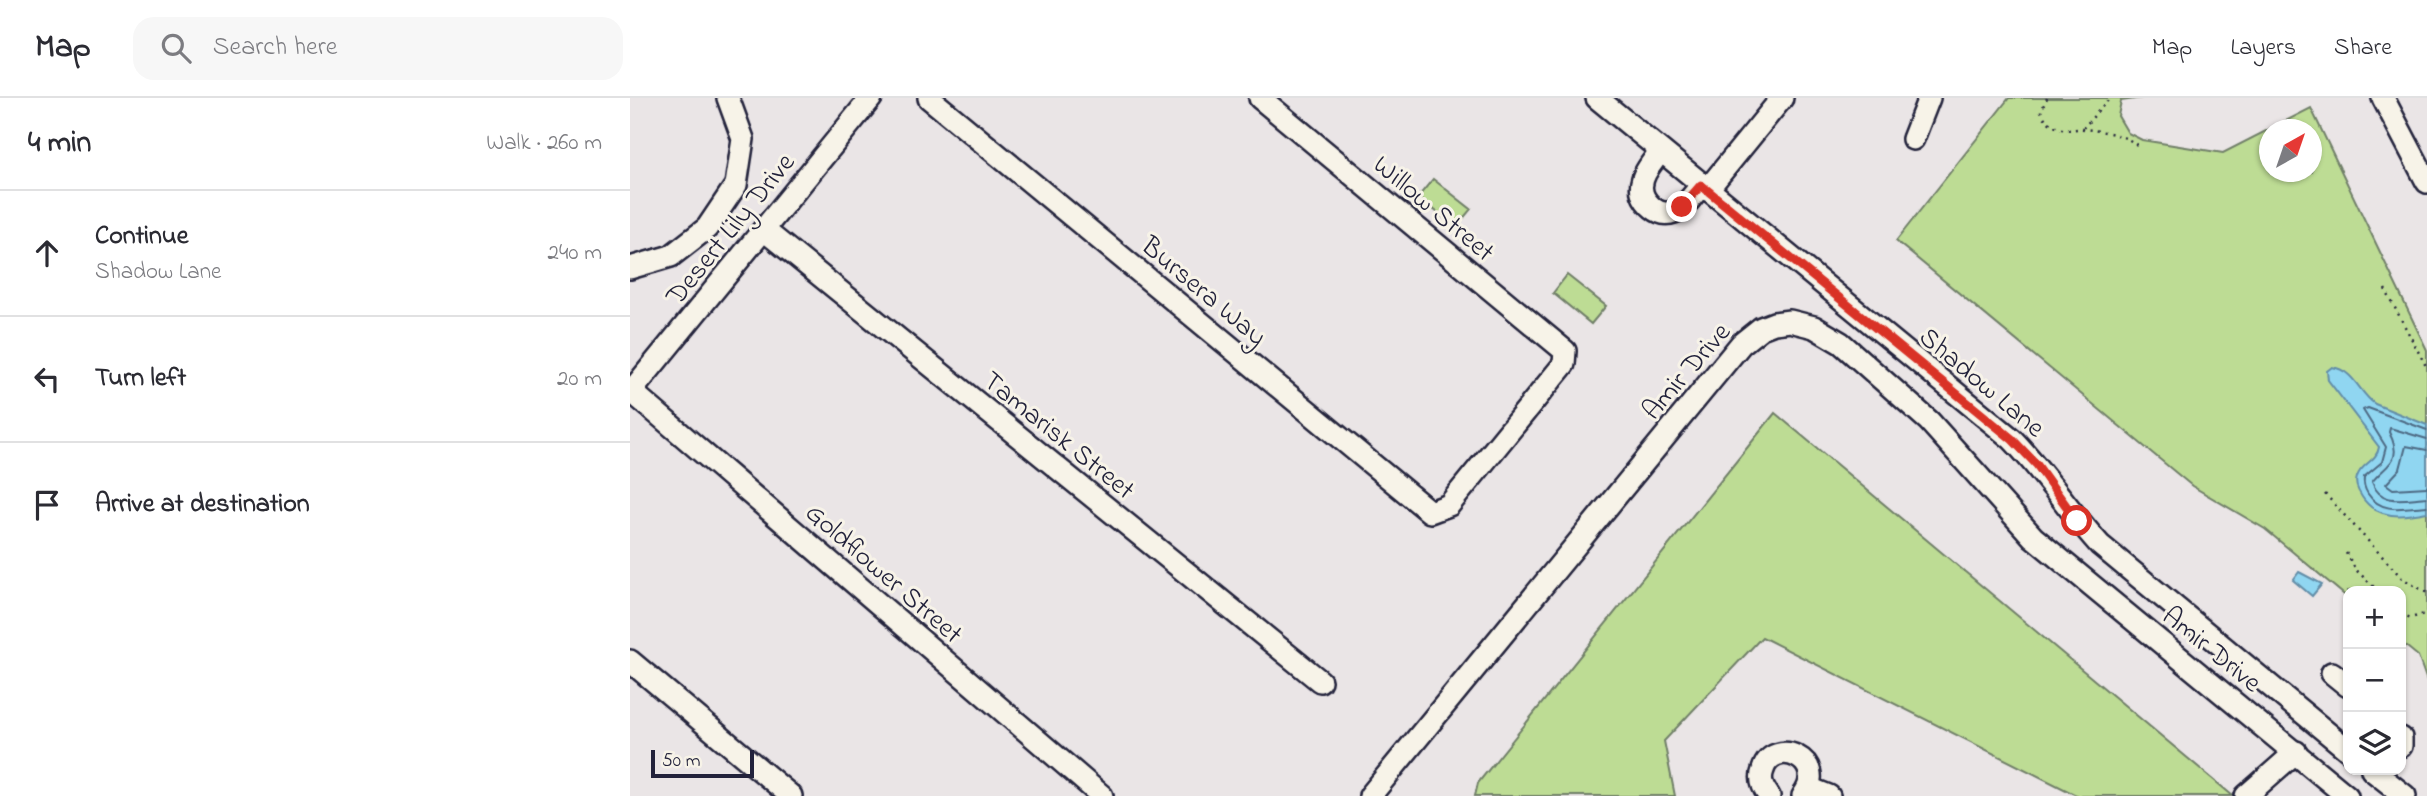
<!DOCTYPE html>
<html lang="en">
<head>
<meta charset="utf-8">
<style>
	body { margin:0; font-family:"Indie Flower",sans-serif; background:#f7f7f7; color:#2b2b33 }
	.controls { position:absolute; right:21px; bottom:21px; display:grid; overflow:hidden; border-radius:14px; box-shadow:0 2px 5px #0004 }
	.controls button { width:63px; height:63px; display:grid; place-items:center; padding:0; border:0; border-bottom:2px solid #e1e1e2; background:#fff; color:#2b2b33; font:35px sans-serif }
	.compass { position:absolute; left:1629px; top:21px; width:63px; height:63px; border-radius:50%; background:#fff; box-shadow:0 2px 5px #0004; rotate:40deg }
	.scale { position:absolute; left:21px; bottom:18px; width:103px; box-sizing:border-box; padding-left:7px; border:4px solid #22223b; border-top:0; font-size:19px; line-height:24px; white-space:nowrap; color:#22223b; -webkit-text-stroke:5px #f7f3e8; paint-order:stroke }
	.stop { position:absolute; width:21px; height:21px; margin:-16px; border:5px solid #d93025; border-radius:50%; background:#fff }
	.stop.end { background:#d93025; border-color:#fff; box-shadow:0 2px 7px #0008 }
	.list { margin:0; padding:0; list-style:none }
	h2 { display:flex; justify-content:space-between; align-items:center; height:91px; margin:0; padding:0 28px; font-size:30px }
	h2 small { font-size:23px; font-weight:400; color:#7c7c81 }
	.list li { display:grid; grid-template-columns:46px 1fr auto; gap:21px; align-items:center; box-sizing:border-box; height:126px; padding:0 28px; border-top:2px solid #e1e1e2 }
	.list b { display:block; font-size:26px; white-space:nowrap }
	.list p { margin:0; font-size:23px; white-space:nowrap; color:#7c7c81 }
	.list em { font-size:23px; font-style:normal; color:#7c7c81 }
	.icon { flex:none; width:38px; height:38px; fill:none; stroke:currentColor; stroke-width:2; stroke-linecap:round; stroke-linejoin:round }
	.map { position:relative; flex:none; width:1797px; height:698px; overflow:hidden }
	header { display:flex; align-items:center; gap:42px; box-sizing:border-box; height:98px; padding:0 35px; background:#fff; border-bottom:2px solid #e1e1e2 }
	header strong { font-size:33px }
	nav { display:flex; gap:38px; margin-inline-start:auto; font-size:24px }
	.search { width:490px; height:63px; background:#f7f7f7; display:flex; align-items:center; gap:18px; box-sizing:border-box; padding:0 24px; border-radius:21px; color:#7c7c81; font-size:26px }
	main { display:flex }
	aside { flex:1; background:#fff }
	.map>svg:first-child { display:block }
	.green { fill:#bddc94; stroke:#707f68; stroke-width:2; fill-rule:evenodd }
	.water { fill:#90d6f1; stroke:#648ea8; stroke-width:2 }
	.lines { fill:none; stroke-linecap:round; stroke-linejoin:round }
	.shore { stroke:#4e6a84; stroke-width:2 }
	.minor-casing { stroke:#22223b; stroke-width:26 }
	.path { stroke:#22223b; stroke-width:2.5; stroke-dasharray:2 5; stroke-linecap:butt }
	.minor { stroke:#f7f3e8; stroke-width:21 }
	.route { stroke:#d93025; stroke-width:9 }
	.labels { text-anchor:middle; stroke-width:6; stroke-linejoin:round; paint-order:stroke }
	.street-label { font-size:28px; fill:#22223b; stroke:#f7f3e8 }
</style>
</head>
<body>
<header>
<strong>Map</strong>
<div class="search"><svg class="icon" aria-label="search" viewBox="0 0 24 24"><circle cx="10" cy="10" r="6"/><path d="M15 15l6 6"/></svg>Search here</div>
<nav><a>Map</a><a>Layers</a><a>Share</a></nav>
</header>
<main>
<aside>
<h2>4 min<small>Walk · 260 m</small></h2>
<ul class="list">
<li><svg class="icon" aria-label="ahead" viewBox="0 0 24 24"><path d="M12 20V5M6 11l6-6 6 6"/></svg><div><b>Continue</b><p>Shadow Lane</p></div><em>240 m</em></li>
<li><svg class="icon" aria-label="left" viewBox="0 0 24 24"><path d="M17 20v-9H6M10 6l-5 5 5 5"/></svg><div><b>Turn left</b></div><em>20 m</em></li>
<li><svg class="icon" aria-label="arrive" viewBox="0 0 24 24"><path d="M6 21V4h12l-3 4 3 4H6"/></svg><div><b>Arrive at destination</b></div></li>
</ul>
</aside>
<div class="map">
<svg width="1797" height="698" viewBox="0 0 1797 698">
	<rect width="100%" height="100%" fill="#eae5e6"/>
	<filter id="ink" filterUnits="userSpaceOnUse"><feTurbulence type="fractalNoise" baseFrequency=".0143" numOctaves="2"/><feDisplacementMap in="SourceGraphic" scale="14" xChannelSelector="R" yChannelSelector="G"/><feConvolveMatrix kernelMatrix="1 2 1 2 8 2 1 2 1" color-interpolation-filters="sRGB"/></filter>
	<g filter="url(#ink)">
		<g class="green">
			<path d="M1379 0H1512L1491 3 1488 18 1498 35 1512 42 1593 55 1681 10 1797 252V583L1788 558 1771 544V493H1718V500L1635 431 1562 388 1266 143ZM1640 32H1682V74H1640Z"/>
			<polygon points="803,81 841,111 826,129 788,99"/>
			<polygon points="937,177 976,208 961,226 923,195"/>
			<polygon points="1145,315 1603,698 1604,698 1448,698 1132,539 1034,643 1045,698 845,698 848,685"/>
		</g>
		<g class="water">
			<path d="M1702 269C1724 272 1729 295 1745 306L1797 327V414C1773 419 1747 422 1732 399 1728 393 1724 386 1727 379 1731 365 1747 364 1749 349L1698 282 1697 273Z"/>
			<polygon points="1669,474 1692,486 1682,498 1663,482"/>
		</g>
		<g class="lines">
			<g class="shore">
				<path d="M1797 332 1738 310 1733 312 1756 349 1752 364 1734 379C1733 386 1734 390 1738 396 1752 417 1776 409 1797 408"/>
				<path d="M1797 341 1760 330 1759 334C1774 364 1757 365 1742 384 1751 409 1776 400 1797 399"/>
				<polyline points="1797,352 1776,348 1770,371 1756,386 1763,391 1797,389"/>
			</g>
			<defs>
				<g id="minor">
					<polyline points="299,0 800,414 819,407 934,266 935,253 630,0"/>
					<path d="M967 0 1382 341C1414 374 1439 413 1470 447L1718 652"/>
					<polyline points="1753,0 1797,84"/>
					<polyline points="1283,41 1299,0"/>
					<path d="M1031 53C1016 71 1000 91 1023 110 1029 115 1036 117 1044 114 1055 110 1064 96 1071 87"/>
					<polyline points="1077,92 1152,0"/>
					<polyline points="134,132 690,583"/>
					<polyline points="0,170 41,158 77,130 106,87 113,41 98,0"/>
					<polyline points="1,293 472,698"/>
					<polyline points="0,295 241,0"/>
					<polyline points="0,563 161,698"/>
					<polyline points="1702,575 1718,588"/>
					<polyline points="1771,640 1771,648"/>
					<polyline points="1742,672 1775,698"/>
					<polyline points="1179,690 1199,698"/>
					<polyline points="740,698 1111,246 1131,230 1144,225 1160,223 1184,229 1211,245 1299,323 1403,439 1717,698"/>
					<path d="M1139 698C1133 690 1129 682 1133 672 1143 638 1200 661 1173 698"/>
					<polyline points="1616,698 1666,654"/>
				</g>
			</defs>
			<use href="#minor" class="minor-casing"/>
			<g class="path">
				<path d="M1417 0 1411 13C1414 21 1422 29 1432 31 1439 33 1447 30 1454 31 1471 33 1495 36 1508 48"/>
				<polyline points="1453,30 1480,0"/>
				<polyline points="1755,191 1797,270"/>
				<polyline points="1695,396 1772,480 1797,495"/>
				<polyline points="1716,455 1726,472 1748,493"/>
				<polyline points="1771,516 1781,520 1797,515"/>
			</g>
			<use href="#minor" class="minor"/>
		</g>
	</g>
	<g class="lines" filter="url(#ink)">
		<polyline class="route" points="1052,109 1071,87 1077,92 1382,341 1407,367 1447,423"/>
	</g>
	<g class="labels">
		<g class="street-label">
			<text transform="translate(805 109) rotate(40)" y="10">Willow Street</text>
			<text transform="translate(99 130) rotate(-51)" y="10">Desert Lily Drive</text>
			<text transform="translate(575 192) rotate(40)" y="10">Bursera Way</text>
			<text transform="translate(1055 272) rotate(-49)" y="10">Amir Drive</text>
			<text transform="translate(1353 283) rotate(40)" y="10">Shadow Lane</text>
			<text transform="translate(430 336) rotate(39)" y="10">Tamarisk Street</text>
			<text transform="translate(255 474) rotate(41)" y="10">Goldflower Street</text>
			<text transform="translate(1583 550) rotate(39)" y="10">Amir Drive</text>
		</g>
	</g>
</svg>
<div class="controls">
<button>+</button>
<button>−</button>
<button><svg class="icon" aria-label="layers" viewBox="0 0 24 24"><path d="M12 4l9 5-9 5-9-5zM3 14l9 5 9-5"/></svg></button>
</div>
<svg class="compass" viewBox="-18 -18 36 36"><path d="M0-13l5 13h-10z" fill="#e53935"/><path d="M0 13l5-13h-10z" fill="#7c7c81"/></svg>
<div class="scale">50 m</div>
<div class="stop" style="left:1447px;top:423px"></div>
<div class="stop end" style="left:1052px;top:109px"></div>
</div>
</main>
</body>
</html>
